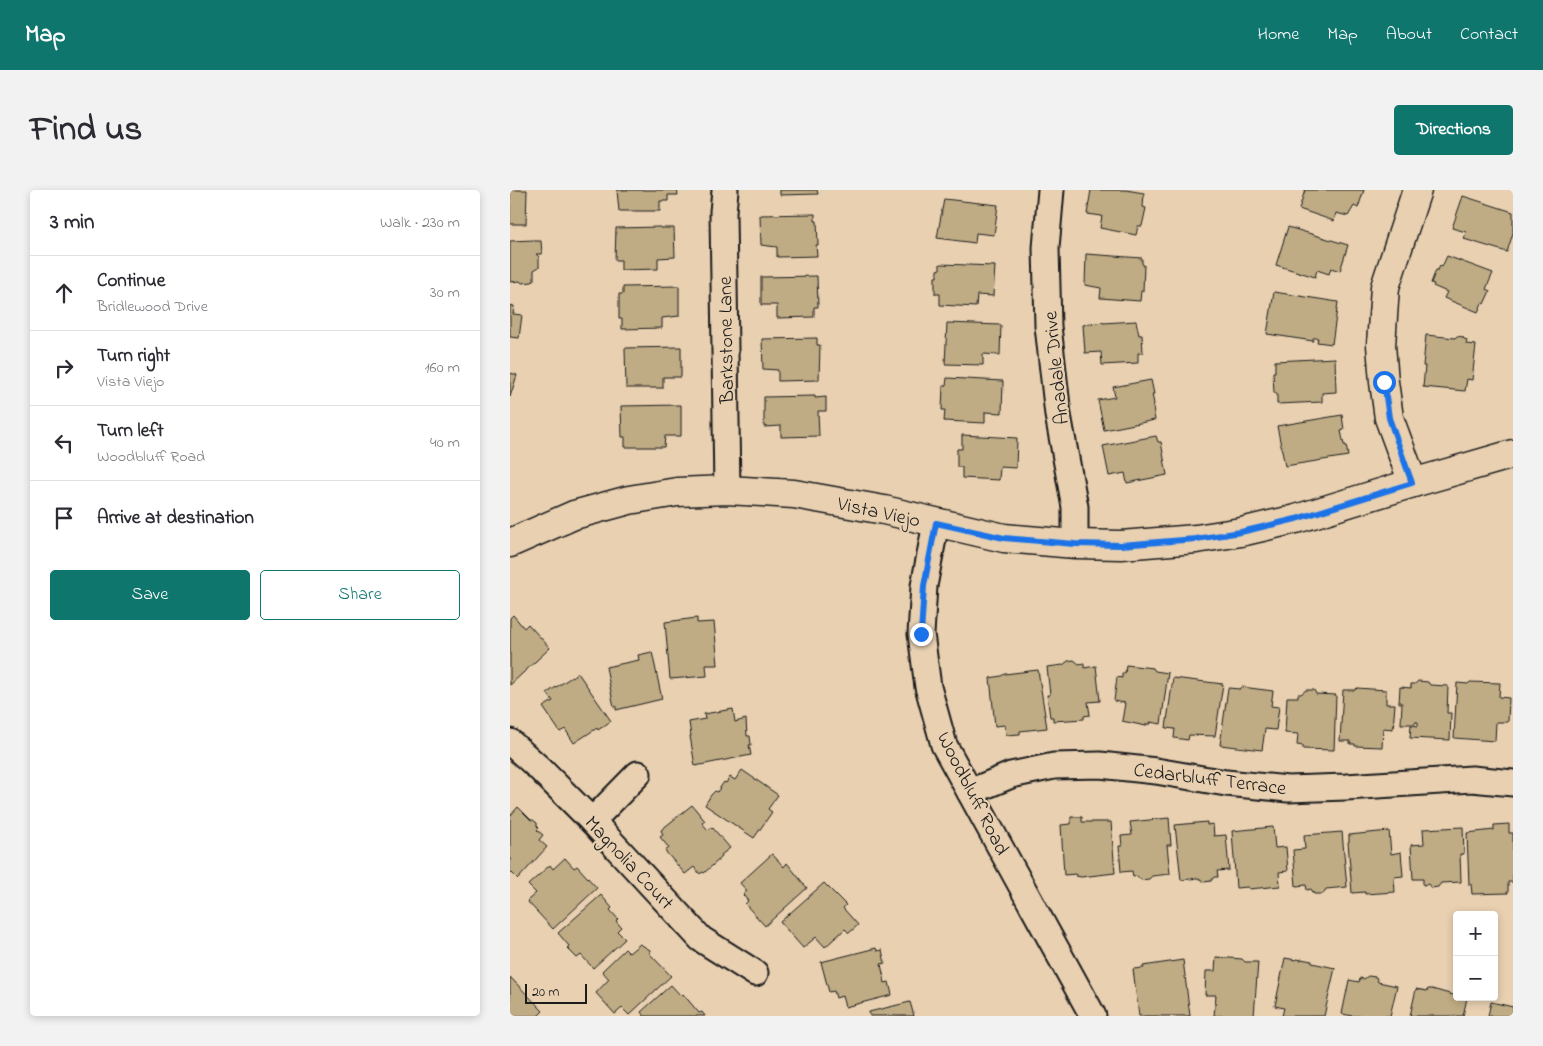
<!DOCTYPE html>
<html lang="en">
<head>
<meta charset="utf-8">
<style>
	body { margin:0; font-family:"Indie Flower",sans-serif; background:#f2f2f3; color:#2b2b33 }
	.controls { position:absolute; right:15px; bottom:15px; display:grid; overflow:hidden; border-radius:5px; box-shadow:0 2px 8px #0003 }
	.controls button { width:45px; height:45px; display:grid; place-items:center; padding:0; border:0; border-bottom:1px solid #e1e1e2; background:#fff; color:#2b2b33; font:25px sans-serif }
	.scale { position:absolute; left:15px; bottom:12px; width:62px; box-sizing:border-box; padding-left:5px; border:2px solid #1c1c1c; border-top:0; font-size:14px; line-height:18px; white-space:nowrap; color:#1c1c1c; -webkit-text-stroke:4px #e8d0b1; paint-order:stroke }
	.stop { position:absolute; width:15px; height:15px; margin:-11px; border:4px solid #1a73e8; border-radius:50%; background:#fff }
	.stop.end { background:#1a73e8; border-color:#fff; box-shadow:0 1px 5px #0008 }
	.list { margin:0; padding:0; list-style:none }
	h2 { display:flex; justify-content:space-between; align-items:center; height:65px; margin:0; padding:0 20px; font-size:21px }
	h2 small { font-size:16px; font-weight:400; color:#7c7c81 }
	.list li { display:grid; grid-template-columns:32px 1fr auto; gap:15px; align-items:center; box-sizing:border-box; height:75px; padding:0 20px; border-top:1px solid #e1e1e2 }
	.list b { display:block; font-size:19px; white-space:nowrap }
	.list p { margin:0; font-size:16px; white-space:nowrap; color:#7c7c81 }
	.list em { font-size:16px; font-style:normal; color:#7c7c81 }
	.actions { display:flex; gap:10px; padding:15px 20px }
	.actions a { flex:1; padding:11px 0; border:1px solid #0f766e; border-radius:5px; text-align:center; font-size:18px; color:#0f766e }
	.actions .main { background:#0f766e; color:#fff }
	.icon { flex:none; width:28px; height:28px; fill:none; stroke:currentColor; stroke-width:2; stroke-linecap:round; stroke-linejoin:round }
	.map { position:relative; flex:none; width:1003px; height:826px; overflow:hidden; border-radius:5px }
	header { display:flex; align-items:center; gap:30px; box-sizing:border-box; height:70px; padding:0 25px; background:#0f766e; color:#fff }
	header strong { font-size:24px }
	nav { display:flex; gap:28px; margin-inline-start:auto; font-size:18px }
	.intro { display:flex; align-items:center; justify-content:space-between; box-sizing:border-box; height:120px; padding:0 30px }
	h1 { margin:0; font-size:35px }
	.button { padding:12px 22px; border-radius:5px; background:#0f766e; color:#fff; font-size:18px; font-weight:700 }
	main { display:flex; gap:30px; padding:0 30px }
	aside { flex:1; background:#fff; border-radius:5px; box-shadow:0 2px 8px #0003 }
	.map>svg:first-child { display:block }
	.building { fill:#bfac85; stroke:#1c1c1c }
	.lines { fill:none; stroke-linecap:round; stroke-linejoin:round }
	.minor-casing { stroke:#1c1c1c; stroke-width:29 }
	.tertiary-casing { stroke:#1c1c1c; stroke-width:31 }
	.minor { stroke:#e8d0b1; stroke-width:25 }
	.tertiary { stroke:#e8d0b1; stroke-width:28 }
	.route { stroke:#1a73e8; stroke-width:6 }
	.labels { text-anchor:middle; stroke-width:4.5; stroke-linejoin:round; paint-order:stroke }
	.street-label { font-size:20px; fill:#1c1c1c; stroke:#e8d0b1 }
</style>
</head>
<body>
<header>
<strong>Map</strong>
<nav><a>Home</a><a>Map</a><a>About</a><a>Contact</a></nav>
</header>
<div class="intro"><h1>Find us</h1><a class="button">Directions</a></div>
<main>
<aside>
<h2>3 min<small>Walk · 230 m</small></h2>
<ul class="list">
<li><svg class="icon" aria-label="ahead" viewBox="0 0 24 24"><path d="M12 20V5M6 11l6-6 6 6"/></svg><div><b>Continue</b><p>Bridlewood Drive</p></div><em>30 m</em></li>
<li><svg class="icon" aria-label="right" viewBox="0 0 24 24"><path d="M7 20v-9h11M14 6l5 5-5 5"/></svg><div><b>Turn right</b><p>Vista Viejo</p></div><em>160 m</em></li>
<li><svg class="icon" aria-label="left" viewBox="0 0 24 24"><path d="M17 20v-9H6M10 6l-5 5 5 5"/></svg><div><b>Turn left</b><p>Woodbluff Road</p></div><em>40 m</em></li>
<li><svg class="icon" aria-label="arrive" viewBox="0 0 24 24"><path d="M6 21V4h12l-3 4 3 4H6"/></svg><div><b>Arrive at destination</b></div></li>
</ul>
<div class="actions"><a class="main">Save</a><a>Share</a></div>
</aside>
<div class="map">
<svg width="1003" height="826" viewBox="0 0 1003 826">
	<rect width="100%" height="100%" fill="#e8d0b1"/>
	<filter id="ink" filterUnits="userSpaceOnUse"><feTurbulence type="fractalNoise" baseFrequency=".02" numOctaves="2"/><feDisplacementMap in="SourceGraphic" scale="10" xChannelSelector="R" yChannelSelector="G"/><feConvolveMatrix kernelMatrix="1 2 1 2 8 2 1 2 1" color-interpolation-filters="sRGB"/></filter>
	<g filter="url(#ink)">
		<g class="building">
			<polygon points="0,0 17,0 16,34 0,34"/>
			<polygon points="107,0 167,0 168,5 158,5 158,11 150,11 150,21 109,21"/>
			<polygon points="270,0 307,0 308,4 270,5"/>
			<polygon points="581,0 616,0 634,3 633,17 636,18 632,36 628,36 626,45 590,38 592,26 577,24"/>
			<polygon points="795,0 854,0 848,18 844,16 838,26 826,23 824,31 789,19"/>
			<polygon points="953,6 1003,22 1003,43 997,62 954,49 956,42 942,38"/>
			<polygon points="434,9 488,15 484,45 466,43 465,53 427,48"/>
			<polygon points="305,24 305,31 307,31 308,55 306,55 307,66 267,67 267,57 251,55 250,25"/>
			<polygon points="151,37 151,38 164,38 165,67 148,68 148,79 111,80 111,70 105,70 106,38"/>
			<polygon points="778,37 838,55 830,81 821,78 819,84 807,80 805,87 766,75"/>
			<polygon points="24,50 24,51 31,51 32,64 26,64 29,67 29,77 24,80 24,90 22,92 12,93 10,91 0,92 0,51"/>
			<polygon points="576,64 632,68 632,74 634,75 633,101 631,101 630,111 590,108 591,98 575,95"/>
			<polygon points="937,66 983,83 976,99 980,101 974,114 972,113 968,122 934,108 937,102 923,96 924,94 921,93 926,80 928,80 930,76 932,77"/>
			<polygon points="430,74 485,76 483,106 467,105 466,117 430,115 430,104 425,104 425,87 427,87 427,80 430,79"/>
			<polygon points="307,86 308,117 304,117 304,127 267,128 267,115 251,115 251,87"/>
			<polygon points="169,96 169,126 152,128 152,138 112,139 112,129 109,129 109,104 113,104 113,97"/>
			<polygon points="764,102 828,112 822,154 807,152 808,148 803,148 803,151 757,144"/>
			<polygon points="0,115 4,116 3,124 12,125 9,148 0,147"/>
			<polygon points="626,131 629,145 632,145 633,163 628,163 628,173 592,175 591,162 575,163 573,135 593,132 593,133"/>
			<polygon points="437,133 491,135 490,165 473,164 473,175 435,174"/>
			<polygon points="916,145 945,148 947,146 953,147 954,149 957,150 956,154 966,155 962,190 957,189 955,201 913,197 915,176 913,176"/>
			<polygon points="307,148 307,155 310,155 309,190 268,191 268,180 253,179 252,149"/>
			<polygon points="171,157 171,187 153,187 153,198 116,198 115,158"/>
			<polygon points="825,168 826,202 812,203 812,212 767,214 767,203 764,203 763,182 765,182 765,171"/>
			<polygon points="0,183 7,185 0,207"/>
			<polygon points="437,188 493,191 492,223 475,222 475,233 434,231 435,220 432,220 433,196 436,196"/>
			<polygon points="641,190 644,204 642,204 644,214 643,217 645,230 594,240 588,210 605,207 603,197"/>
			<polygon points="305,206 305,208 316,207 316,221 308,221 309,246 271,247 271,236 254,237 254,207"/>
			<polygon points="171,215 171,246 155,246 154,257 115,257 115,247 112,247 111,216"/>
			<polygon points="832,225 834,240 831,241 834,255 836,255 838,266 775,276 767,236"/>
			<polygon points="452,245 507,248 506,278 490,277 489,290 452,288 452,277 447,277 447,259 452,259"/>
			<polygon points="646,246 648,252 651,252 657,285 617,293 615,283 599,286 593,256"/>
			<polygon points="3,425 14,438 18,434 40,458 0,495 0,428"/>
			<polygon points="187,428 187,433 204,432 208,475 196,475 197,486 160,489 155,432"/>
			<polygon points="142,462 152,509 106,520 106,516 104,517 96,477 129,470 128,465"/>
			<polygon points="564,470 569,474 574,473 574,478 586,476 590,511 578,512 580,525 574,526 574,529 543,531 543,527 540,527 537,505 540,505 537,477 553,475 558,471"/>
			<polygon points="616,475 643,478 645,481 658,483 651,534 640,532 641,534 636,534 636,536 612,531 615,513 604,511 607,487 612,488 612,483 615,483"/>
			<polygon points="528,480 537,538 510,541 510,544 496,545 495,535 485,536 480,488 491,486 495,484"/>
			<polygon points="68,483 101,531 88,540 87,538 64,553 55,539 50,542 33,517 43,511 37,503"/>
			<polygon points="663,488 713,494 705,546 679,545 678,550 664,548 665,539 656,538"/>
			<polygon points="908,491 918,492 920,495 938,496 937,523 941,523 940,550 900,548 901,535 908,536 908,532 905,532 905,534 891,534 892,513 889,513 890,497 901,498 901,494 905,494"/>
			<polygon points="960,492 990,493 989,507 999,508 998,532 986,532 985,551 944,548 947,493 958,494"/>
			<polygon points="732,497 763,501 761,516 769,517 766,540 755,539 752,560 710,555 718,498 730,499"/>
			<polygon points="847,498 876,500 876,514 885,514 883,539 873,538 872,557 845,556 845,554 840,554 840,551 830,551 833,500 845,500"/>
			<polygon points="796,500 804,500 806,504 826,505 824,560 793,559 793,556 787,555 788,544 775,543 777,507 788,507 788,504 791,504"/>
			<polygon points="223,519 225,532 236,529 237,546 240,546 241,555 239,555 241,565 185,576 180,546 181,546 179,532 195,529 194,524"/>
			<polygon points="232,580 268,605 258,619 262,622 244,648 195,615 201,605 205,601 207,602 214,592 216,593 220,587 225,590"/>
			<polygon points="182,615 195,631 192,633 198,640 202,637 220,658 211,665 212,667 194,683 192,682 190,684 184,677 175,684 155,661 159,658 150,647 153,645 151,640"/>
			<polygon points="8,617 21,630 23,630 27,633 27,636 29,638 27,640 33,645 29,650 37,657 8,689 0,681 0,626"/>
			<polygon points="561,627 572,627 572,632 601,632 605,683 571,687 566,686 566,684 554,685 551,635 561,634"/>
			<polygon points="659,628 661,655 657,655 660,684 642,686 639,689 631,690 627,686 623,687 622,681 611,682 609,656 612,656 611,646 622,645 620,632"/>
			<polygon points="697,632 697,635 703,634 704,646 716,645 719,680 707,681 708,687 704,687 701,691 694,692 689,688 671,690 665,635"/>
			<polygon points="999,634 999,643 1003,643 1003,692 998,692 998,703 962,704 961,694 959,695 957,643 984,640 984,635"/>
			<polygon points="763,637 765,658 776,657 778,681 769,682 770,696 739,699 738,697 726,698 722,641"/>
			<polygon points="953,637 954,664 950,664 951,692 931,693 928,697 921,698 918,694 913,695 913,689 903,689 901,655 914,654 913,639"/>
			<polygon points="879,641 881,664 891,662 893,686 884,687 885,702 855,704 855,702 842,703 838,652 839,652 839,645"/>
			<polygon points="832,642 837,697 816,699 813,704 804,704 801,699 797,700 796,695 786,696 783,660 795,659 794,645"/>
			<polygon points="262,664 274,677 277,673 297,698 255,736 235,714 238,711 233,705 237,701 230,693"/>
			<polygon points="55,668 64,678 67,676 87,698 43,739 17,711 26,703 18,695 40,675 43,679"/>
			<polygon points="314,693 336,715 333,718 348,735 339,743 335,739 315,757 306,747 293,758 270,732"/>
			<polygon points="91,705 102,718 100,720 108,729 106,731 111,737 107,741 115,749 83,778 71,765 67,768 57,758 59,756 48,743"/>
			<polygon points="130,754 140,760 140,764 161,786 119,825 112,818 105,824 86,803 99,789 92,781 115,759 119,763"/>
			<polygon points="366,758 367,761 372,760 375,773 371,774 375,793 379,792 382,805 335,817 332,806 326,808 324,801 319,802 311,772"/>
			<polygon points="706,767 732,769 735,772 748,772 744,826 704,826 706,805 695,805 696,781 705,781"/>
			<polygon points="775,768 786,770 787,769 791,770 791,769 802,771 802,773 825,778 814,826 772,826 774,818 765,816"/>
			<polygon points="673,770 680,826 629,826 623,779 634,778 633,776"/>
			<polygon points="858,786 866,787 868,792 887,796 880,826 843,826 832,824 839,790 849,792 850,788 854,789"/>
			<polygon points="0,787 33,821 28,826 0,826"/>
			<polygon points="161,795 171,806 173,804 189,823 192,822 195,826 134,826 131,822"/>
			<polygon points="906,799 917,801 918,799 922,799 947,806 947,807 957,808 953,826 900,826"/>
			<polygon points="400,812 404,826 360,826 359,822"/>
			<polygon points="981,812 1003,817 1003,826 978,826"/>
		</g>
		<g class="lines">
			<defs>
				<g id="minor">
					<polyline points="215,0 213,22 217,300"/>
					<polyline points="541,0 536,58 538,136 548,225 565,317 565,354"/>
					<polyline points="426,333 414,396 411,444 418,497 434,555 583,826"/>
					<polyline points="0,552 30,579 82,631 191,749 245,783"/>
					<polyline points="460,602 501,585 544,576 590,575 646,581 716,593 778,599 836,597 962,589 1003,593"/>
					<polyline points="82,631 128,584"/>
				</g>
				<g id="tertiary">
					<polyline points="903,293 879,228 874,192 871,155 875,97 907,0"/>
					<polyline points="0,353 64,325 119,310 167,302 217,300 284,304 374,320 494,348 565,354 611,355 686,349 731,342 786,329 903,293 1003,264"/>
				</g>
			</defs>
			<use href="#minor" class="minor-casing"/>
			<use href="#tertiary" class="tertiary-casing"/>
			<use href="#minor" class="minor"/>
			<use href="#tertiary" class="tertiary"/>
		</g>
	</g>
	<g class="lines" filter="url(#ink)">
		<polyline class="route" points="411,444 414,396 426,333 494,348 565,354 611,355 686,349 731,342 786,329 902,293 879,228 874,192"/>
	</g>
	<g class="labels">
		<g class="street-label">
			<text transform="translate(215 150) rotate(-91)" y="7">Barkstone Lane</text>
			<text transform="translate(545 178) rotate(-96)" y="7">Anadale Drive</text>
			<text transform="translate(369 321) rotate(12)" y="7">Vista Viejo</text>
			<text transform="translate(700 588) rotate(7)" y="7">Cedarbluff Terrace</text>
			<text transform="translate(464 603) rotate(63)" y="7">Woodbluff Road</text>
			<text transform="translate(120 672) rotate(47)" y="7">Magnolia Court</text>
		</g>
	</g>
</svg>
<div class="controls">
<button>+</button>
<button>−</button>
</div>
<div class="scale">20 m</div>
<div class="stop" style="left:874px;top:192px"></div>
<div class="stop end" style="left:411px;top:444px"></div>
</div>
</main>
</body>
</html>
